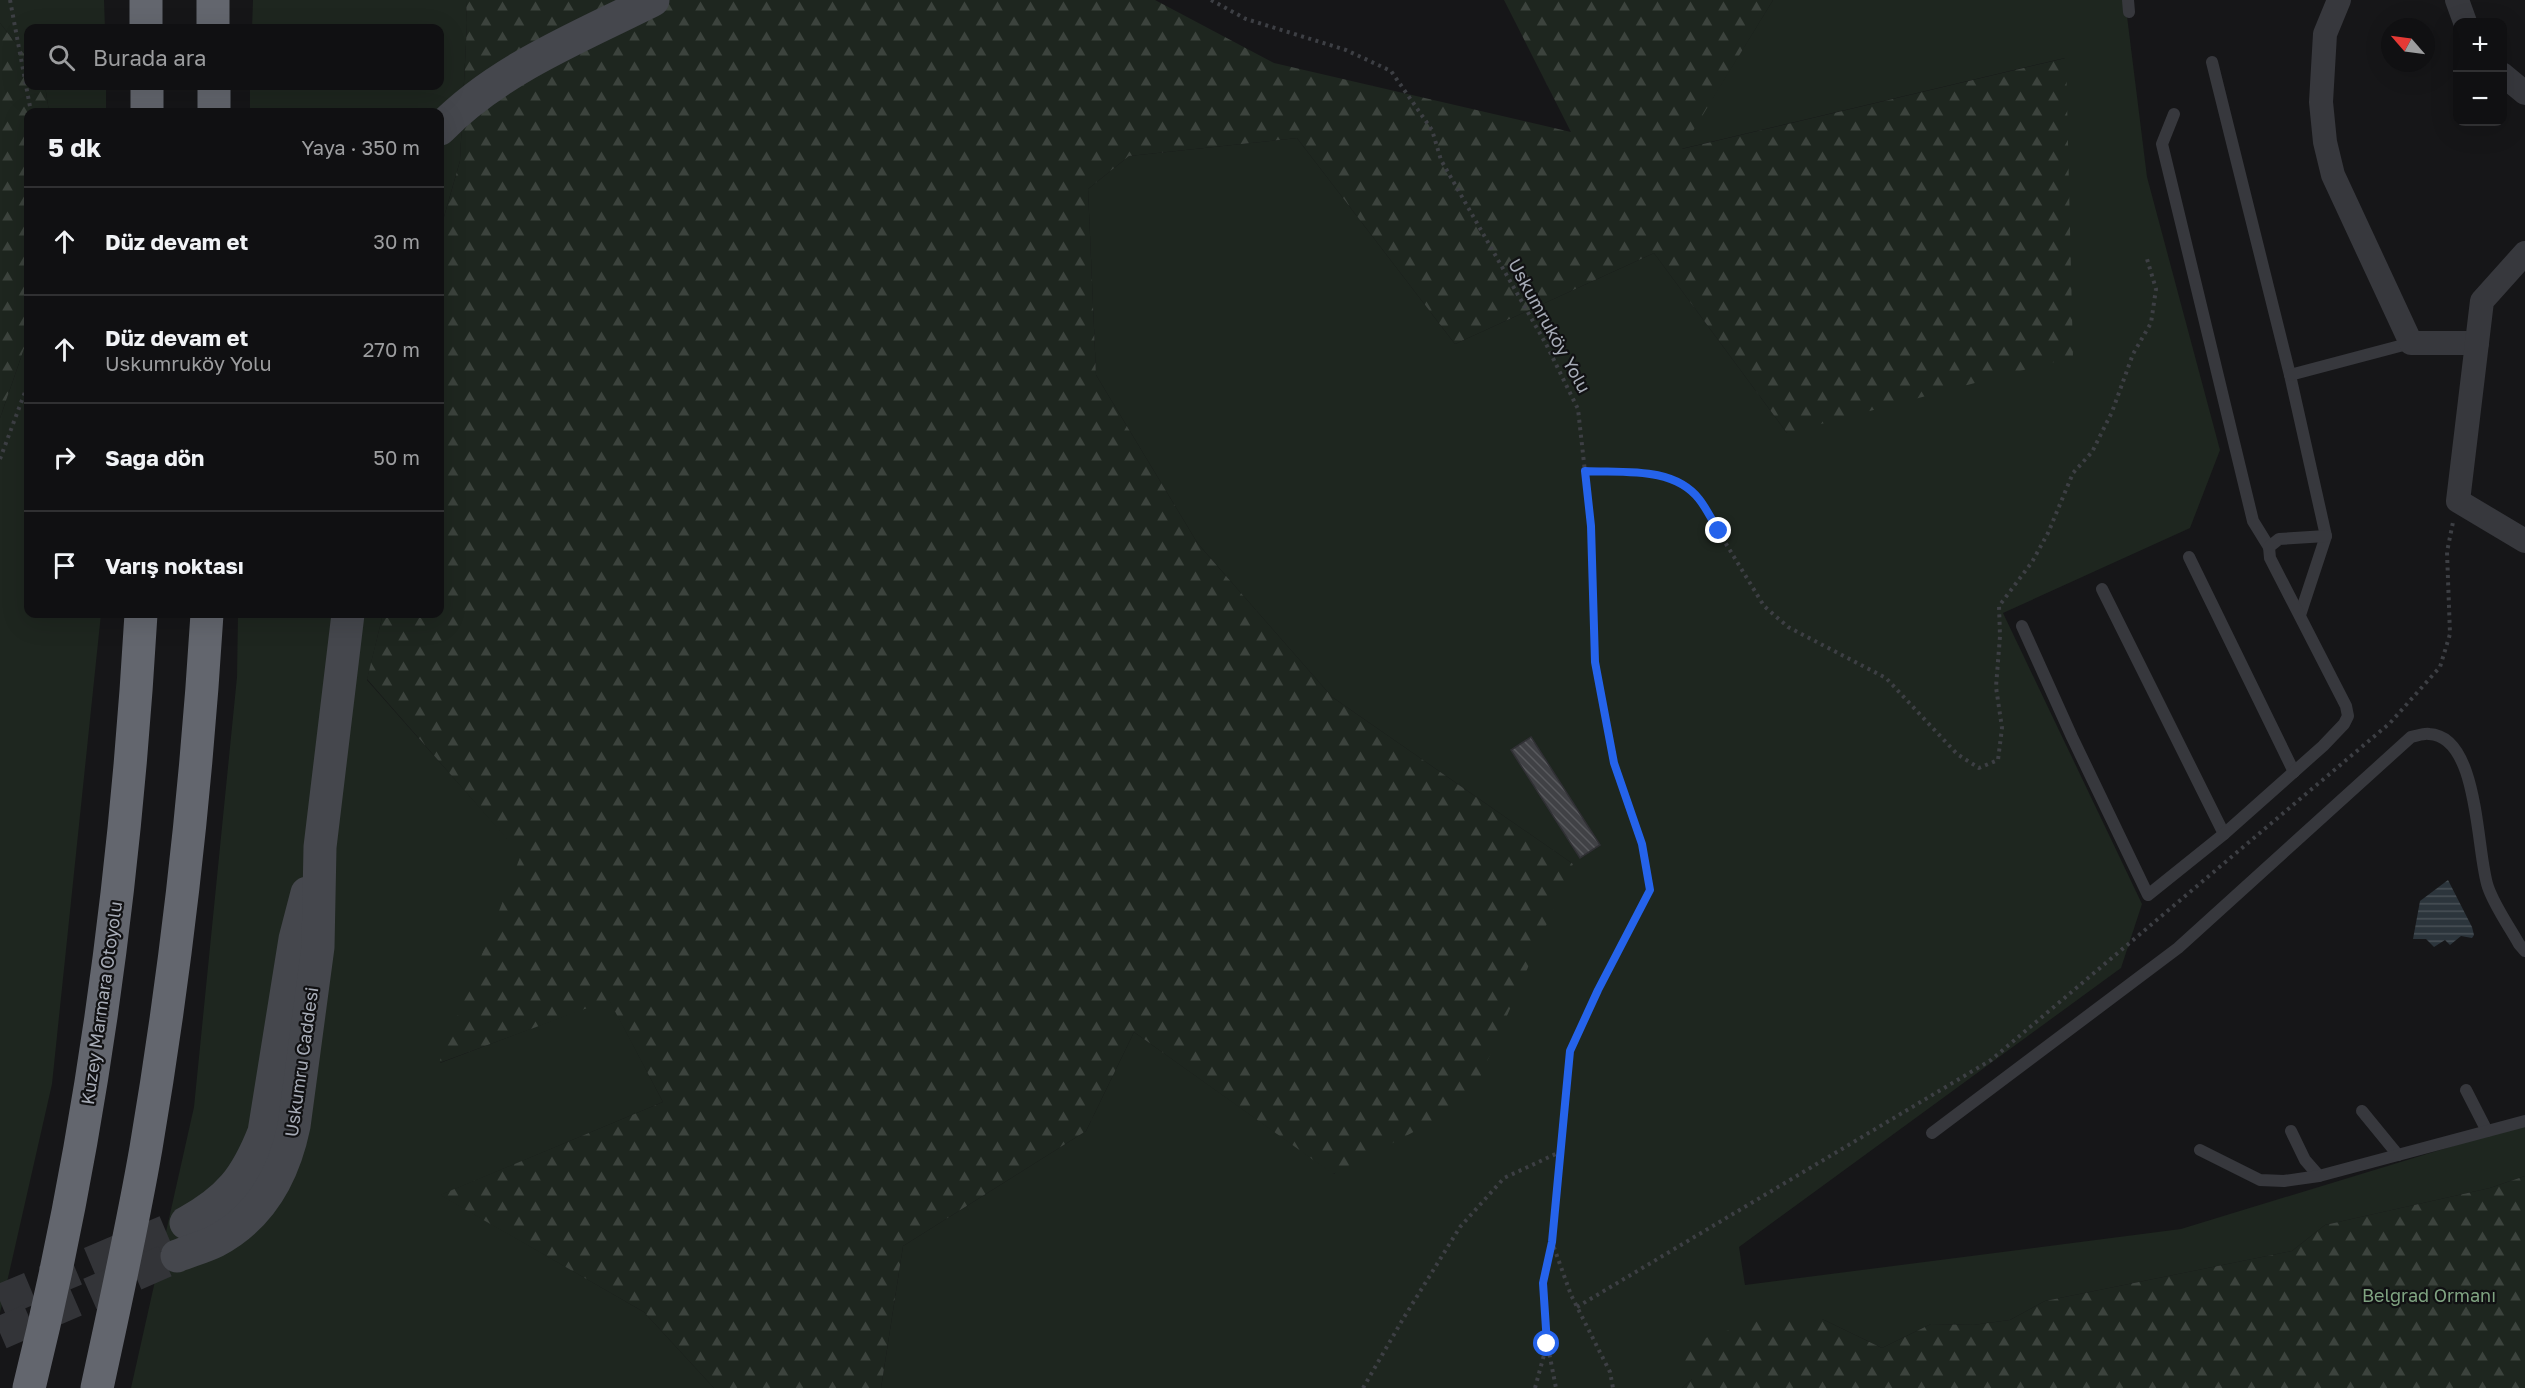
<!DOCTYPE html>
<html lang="tr">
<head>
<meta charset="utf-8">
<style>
	body { margin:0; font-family:"Golos Text",sans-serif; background:#19191b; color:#f1f3f6 }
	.controls { position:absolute; right:18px; top:18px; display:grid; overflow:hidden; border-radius:12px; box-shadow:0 6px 24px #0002 }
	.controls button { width:54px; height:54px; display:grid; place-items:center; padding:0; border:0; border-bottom:2px solid #303032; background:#101012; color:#f1f3f6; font:30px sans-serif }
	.compass { position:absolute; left:2381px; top:18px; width:54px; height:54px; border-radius:50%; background:#101012; box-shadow:0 6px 24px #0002; rotate:298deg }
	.stop { position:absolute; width:18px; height:18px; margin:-14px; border:4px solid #2563eb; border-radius:50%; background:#fff }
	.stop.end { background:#2563eb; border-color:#fff; box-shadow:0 2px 6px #0008 }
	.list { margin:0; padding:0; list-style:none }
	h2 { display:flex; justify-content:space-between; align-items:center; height:78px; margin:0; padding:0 24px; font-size:26px }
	h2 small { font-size:20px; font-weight:400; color:#9c9d9f }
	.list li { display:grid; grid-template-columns:39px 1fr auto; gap:18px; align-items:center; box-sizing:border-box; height:108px; padding:0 24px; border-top:2px solid #303032 }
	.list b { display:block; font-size:22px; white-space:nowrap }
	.list p { margin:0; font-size:20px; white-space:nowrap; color:#9c9d9f }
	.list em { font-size:20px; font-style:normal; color:#9c9d9f }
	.icon { flex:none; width:33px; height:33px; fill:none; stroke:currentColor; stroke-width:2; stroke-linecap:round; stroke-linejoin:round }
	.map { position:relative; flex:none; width:2525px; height:1388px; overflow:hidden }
	.search { position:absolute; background:#101012; box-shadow:0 6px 24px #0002; left:24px; top:24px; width:420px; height:66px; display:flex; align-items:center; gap:15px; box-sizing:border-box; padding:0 21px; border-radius:12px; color:#9c9d9f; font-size:22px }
	.panel { position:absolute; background:#101012; box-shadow:0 6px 24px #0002; left:24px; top:108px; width:420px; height:510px; border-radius:12px }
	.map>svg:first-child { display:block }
	.green { fill:#1e261f }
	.forest { fill:url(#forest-firs) }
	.water { fill:url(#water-rules) }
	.building { fill:url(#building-back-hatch); stroke:#303034; stroke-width:1.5 }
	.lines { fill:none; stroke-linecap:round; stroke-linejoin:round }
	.secondary-tunnel { stroke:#333438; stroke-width:33; stroke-dasharray:33 16; stroke-linecap:butt }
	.path { stroke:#3d3f44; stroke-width:4; stroke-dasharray:3 4.5; stroke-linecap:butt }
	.service { stroke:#37383d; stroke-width:12 }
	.minor { stroke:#37383d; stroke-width:24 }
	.secondary { stroke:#45474d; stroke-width:33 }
	.motorway { stroke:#63666e; stroke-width:33 }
	.route { stroke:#2563eb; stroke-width:8 }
	.labels { text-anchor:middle; stroke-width:4.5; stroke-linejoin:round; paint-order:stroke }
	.street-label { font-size:18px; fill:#a8adb8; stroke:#111113 }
	.park-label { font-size:18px; fill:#7fa381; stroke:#111113 }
</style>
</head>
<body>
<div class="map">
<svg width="2525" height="1388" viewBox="0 0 2525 1388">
	<defs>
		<pattern id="forest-firs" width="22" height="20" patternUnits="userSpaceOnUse" patternTransform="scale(1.5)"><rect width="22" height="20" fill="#1e261f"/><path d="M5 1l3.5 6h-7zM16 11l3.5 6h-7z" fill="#3c433d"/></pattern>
		<pattern id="water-rules" width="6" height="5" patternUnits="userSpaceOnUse" patternTransform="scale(1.5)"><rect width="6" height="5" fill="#2c353c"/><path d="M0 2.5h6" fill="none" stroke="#485056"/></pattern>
		<pattern id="building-back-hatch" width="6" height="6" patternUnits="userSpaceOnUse" patternTransform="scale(1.5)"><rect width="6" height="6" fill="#404145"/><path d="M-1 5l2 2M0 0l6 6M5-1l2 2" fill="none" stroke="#595a5e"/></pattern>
	</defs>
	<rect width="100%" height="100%" fill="#161618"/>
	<g class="green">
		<polygon points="0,0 104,0 105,28 28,28 28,59 0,23"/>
		<polygon points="253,0 466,0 467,23 460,161 440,231 440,112 250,112 250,86 440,86 440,28 252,28"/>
		<polygon points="1773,0 2125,0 2147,177 2220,450 2190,528 2003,613 2142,904 2121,968 1739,1247 1745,1285 2181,1229 2525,1124 2525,1176 2490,1188 2325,1225 2292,1251 2045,1301 2010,1320 1973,1325 1931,1324 1882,1348 1822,1319 1692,1379 1682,1388 881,1388 903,1246 1086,1131 1134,1032 1334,1174 1573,864 1332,697 1198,544 1096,375 1088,189 1129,156 1297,138 1455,344 1654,253 1787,433 2065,58 1681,149"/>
		<polygon points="45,86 106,86 106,112 49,112"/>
		<polygon points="28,337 28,614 101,614 52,1084 0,1313 0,418"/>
		<polygon points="238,614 383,614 367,680 522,855 440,1063 609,999 663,1102 441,1195 644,1312 714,1388 131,1388 194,1107 237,677"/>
	</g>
	<g class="forest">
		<polygon points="466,0 1155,0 1274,63 1571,132 1504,0 1773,0 1682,149 2066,58 2073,357 1787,433 1654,253 1455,344 1297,138 1129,156 1088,189 1096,375 1198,544 1332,697 1573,864 1469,1103 1333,1174 1134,1032 1086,1131 903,1246 881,1388 714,1388 644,1312 440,1195 663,1102 609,1000 439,1063 521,855 367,679 383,614 440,614 440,231 460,161 467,23"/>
		<polygon points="0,23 28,59 28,86 45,86 49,112 28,112 28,337 0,418"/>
		<polygon points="2525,1176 2525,1388 1682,1388 1692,1379 1674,1364 1696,1341 1772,1316 1822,1319 1882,1348 1931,1324 1973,1325 2010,1320 2045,1301 2292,1251 2325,1225 2490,1188"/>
	</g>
	<polygon class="water" points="2448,880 2472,927 2474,935 2472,938 2461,936 2450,945 2445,940 2434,947 2426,939 2413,939 2420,901"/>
	<polygon class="building" points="1531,737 1600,845 1580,858 1511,750"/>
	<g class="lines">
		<g class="secondary-tunnel">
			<polyline points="0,1301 186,1223"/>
			<polyline points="0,1333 177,1256"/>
		</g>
		<g class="path">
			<polyline points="10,0 31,112"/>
			<polyline points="1211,0 1246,19 1346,50 1391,71 1432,130 1441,160 1546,344 1578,409 1591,526 1595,662 1614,763 1642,844 1650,890 1598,990 1570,1051 1552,1242 1571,1295 1610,1372 1613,1388"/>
			<polyline points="0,459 28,384"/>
			<path d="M1585 471C1632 473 1660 466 1698 498L1764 606 1788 627 1886 678 1957 754 1979 768 1998 760 2002 728 1996 687 2000 636 1999 606 2032 562 2048 533 2073 473 2092 452 2112 412 2133 354 2151 323 2156 289 2147 259"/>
			<polyline points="1577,1307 1991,1060 2390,723 2440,667 2450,634 2447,552 2453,522"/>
			<polyline points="1548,1347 1556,1388"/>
			<polyline points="1363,1388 1403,1319 1460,1227 1504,1178 1560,1152"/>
			<polyline points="1535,1388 1547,1344 1543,1283 1551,1243"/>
		</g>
		<g class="service">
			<polyline points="2128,0 2129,12"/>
			<polyline points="2212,62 2290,375 2326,536 2300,615"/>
			<polyline points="2174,114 2162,144 2253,521 2269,547"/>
			<polyline points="2290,375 2411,343"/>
			<polyline points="2189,557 2294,772"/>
			<polyline points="2102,589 2224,834"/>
			<polyline points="2022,626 2072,737 2148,895 2224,834 2323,746 2344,724 2348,716 2346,706 2270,558 2269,547 2279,539 2326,536"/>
			<polyline points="2466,1090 2487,1131"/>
			<polyline points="2362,1111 2398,1155"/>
			<polyline points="2291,1131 2305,1160 2319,1176"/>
			<path d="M1932 1133 2178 948 2411 737C2417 736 2424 733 2429 734 2480 736 2476 853 2488 887 2495 907 2509 926 2519 944L2525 951"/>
			<polyline points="2200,1150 2260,1180 2284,1181 2319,1176 2525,1121"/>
		</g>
		<g class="minor">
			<polyline points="2339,0 2325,34 2321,102 2325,142 2333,175 2411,343 2477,343"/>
			<polyline points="2457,0 2465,22"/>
			<polyline points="2502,74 2525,93"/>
			<polyline points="2525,253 2482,301 2458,501 2525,541"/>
		</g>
		<g class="secondary">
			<path d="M440 129C498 69 580 37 653 0"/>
			<path d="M186 1223C229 1199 246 1178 264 1132L295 939 307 893"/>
			<path d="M177 1256C189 1251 204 1247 216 1241 261 1217 284 1174 294 1126L318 947 320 847 348 614"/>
		</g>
		<g class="motorway">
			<polyline points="146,0 146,28"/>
			<polyline points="213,0 213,28"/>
			<polyline points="147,86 147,112"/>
			<polyline points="214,86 214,112"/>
			<path d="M29 1388C92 1134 126 874 141 614"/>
			<path d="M97 1388C114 1309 132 1229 146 1148 176 971 196 793 207 614"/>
		</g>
	</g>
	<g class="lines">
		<path class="route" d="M1547 1344 1543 1283 1552 1242 1570 1051 1598 990 1650 890 1642 844 1614 763 1595 662 1591 526 1585 471C1623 473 1673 466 1699 499 1707 509 1712 521 1719 531"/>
	</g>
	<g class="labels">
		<g class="street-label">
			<text transform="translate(1549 326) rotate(61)" y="6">Uskumruköy Yolu</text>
			<text transform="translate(102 1003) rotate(-82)" y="6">Kuzey Marmara Otoyolu</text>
			<text transform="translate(302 1062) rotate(-82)" y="6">Uskumru Caddesi</text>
		</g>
		<g class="park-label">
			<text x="2429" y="1302">Belgrad Ormanı</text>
		</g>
	</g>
</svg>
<div class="controls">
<button>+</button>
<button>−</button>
</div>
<svg class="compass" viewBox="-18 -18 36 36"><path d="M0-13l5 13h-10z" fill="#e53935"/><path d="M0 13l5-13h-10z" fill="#9c9d9f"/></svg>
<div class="stop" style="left:1547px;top:1344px"></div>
<div class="stop end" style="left:1719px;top:531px"></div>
<div class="search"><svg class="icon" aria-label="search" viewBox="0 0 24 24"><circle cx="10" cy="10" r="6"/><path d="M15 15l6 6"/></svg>Burada ara</div>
<section class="panel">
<h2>5 dk<small>Yaya · 350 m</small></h2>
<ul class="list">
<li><svg class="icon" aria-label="ahead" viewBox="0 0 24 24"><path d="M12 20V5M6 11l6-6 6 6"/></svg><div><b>Düz devam et</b></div><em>30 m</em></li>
<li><svg class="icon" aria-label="ahead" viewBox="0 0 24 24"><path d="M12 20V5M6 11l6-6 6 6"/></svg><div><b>Düz devam et</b><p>Uskumruköy Yolu</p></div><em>270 m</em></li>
<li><svg class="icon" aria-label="right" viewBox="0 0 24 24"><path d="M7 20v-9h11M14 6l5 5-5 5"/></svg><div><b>Sağa dön</b></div><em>50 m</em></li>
<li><svg class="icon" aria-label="arrive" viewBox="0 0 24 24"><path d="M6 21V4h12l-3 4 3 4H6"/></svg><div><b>Varış noktası</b></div></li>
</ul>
</section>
</div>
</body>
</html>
